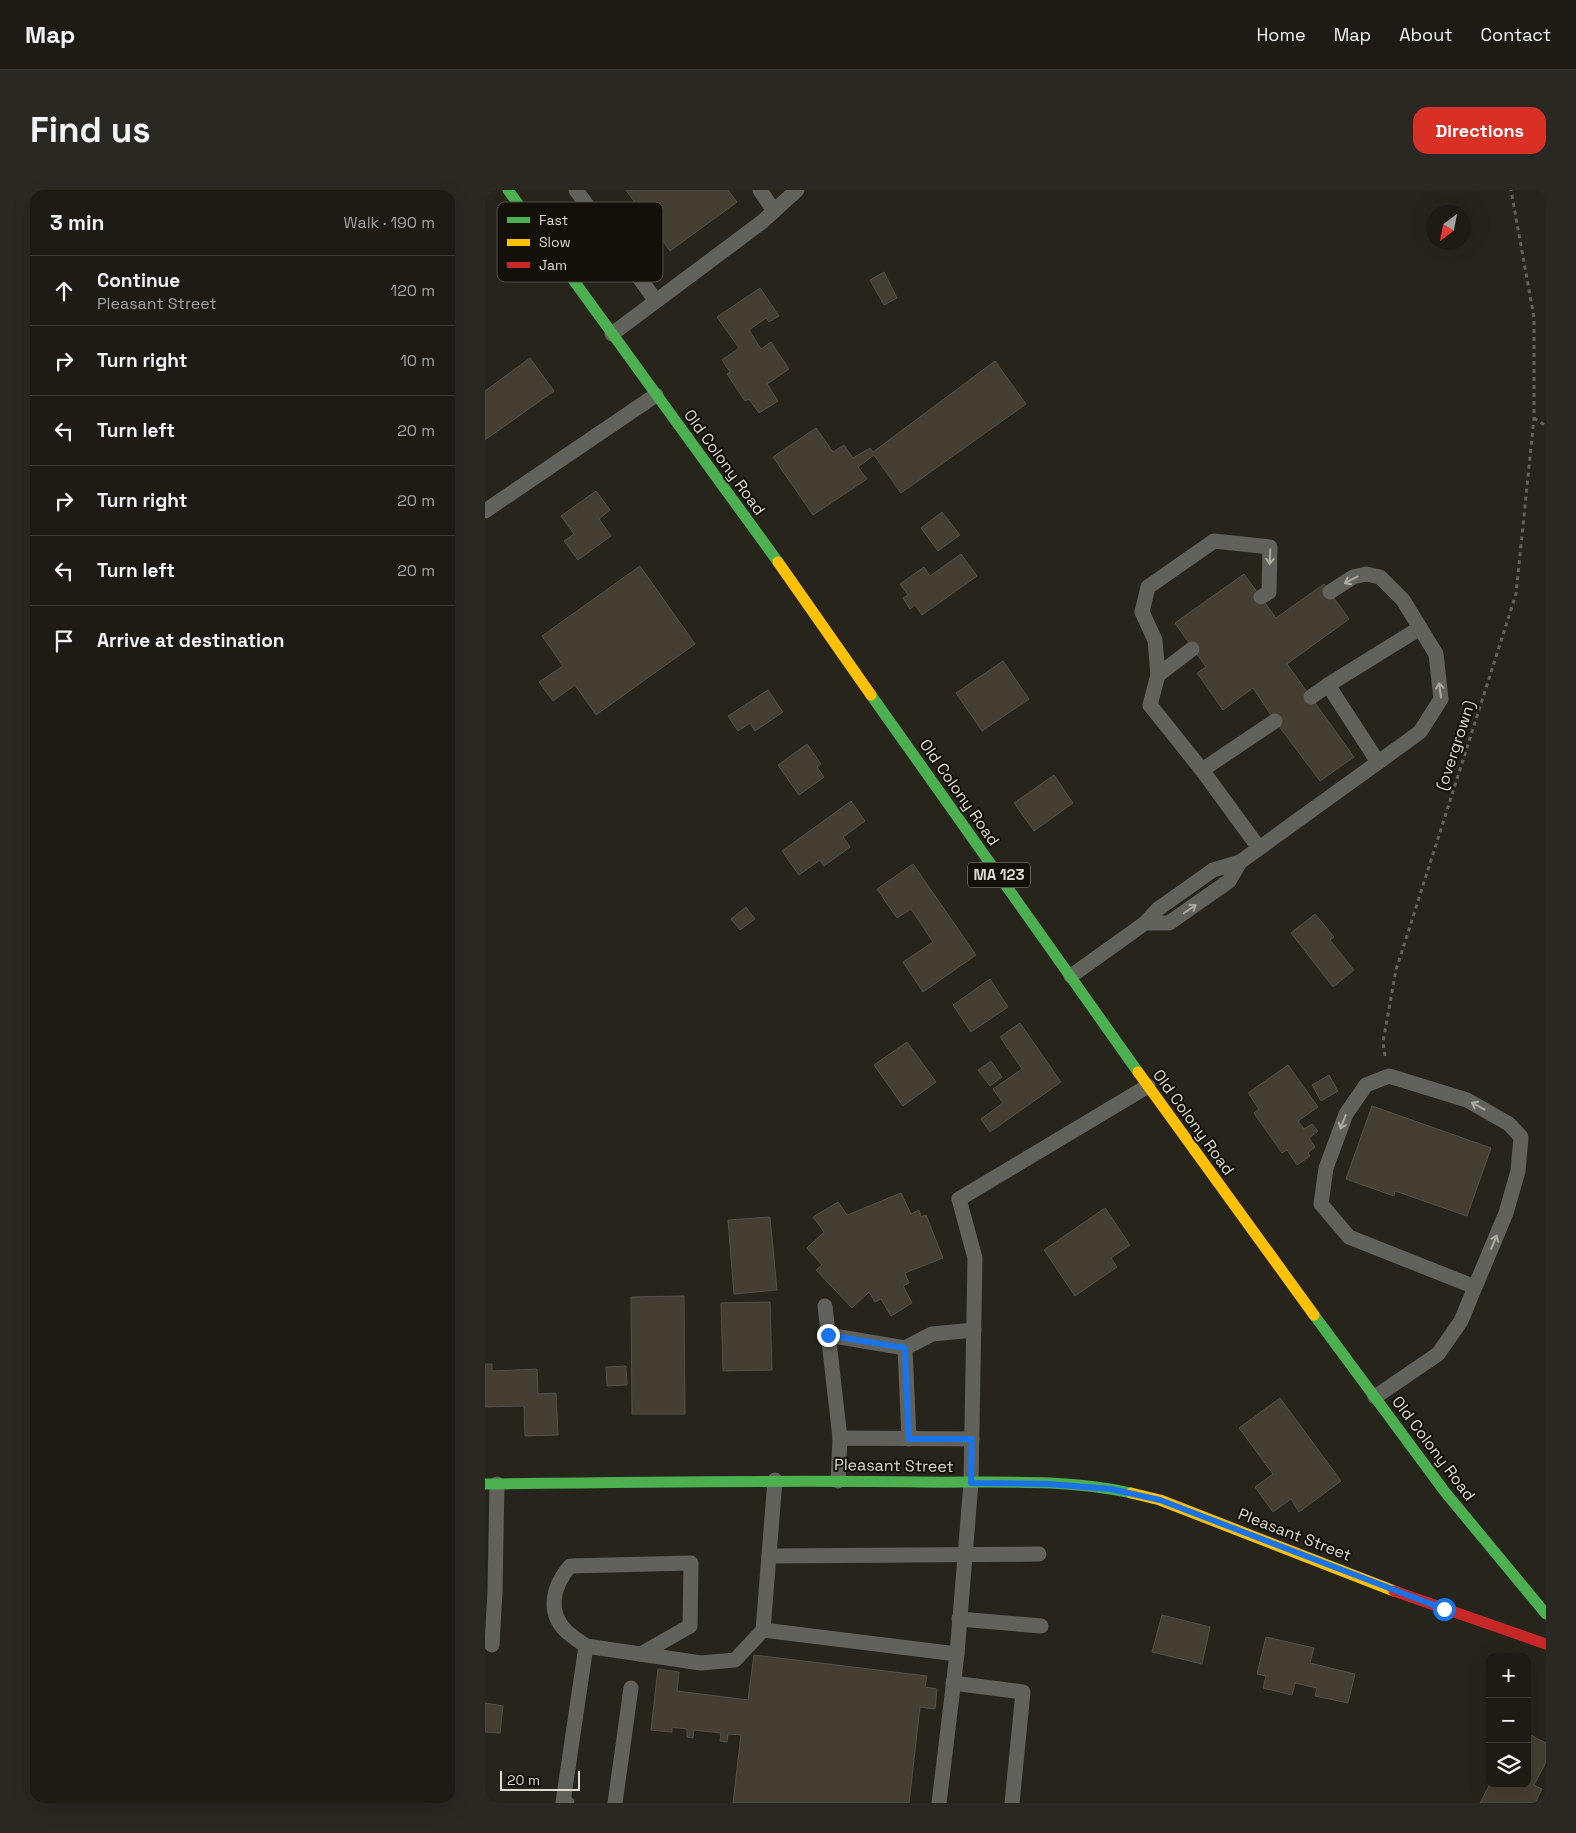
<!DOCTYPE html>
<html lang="en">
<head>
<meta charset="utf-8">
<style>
	body { margin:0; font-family:"Space Grotesk",sans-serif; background:#2a2822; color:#f1f3f6 }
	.controls { position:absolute; right:15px; bottom:15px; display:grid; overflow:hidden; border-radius:10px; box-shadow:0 5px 20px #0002 }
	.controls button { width:45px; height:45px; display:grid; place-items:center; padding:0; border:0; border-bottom:1px solid #3b3934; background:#1d1b14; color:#f1f3f6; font:25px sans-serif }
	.compass { position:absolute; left:941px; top:15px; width:45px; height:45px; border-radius:50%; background:#1d1b14; box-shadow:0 5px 20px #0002; rotate:212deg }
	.scale { position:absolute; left:15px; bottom:12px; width:80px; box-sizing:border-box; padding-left:5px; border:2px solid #dedbd0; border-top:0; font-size:14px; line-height:18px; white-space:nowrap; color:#dedbd0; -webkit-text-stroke:4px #121009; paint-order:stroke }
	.stop { position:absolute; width:15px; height:15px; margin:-11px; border:4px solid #1a73e8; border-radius:50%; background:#fff }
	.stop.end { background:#1a73e8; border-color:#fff; box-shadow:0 1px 5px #0008 }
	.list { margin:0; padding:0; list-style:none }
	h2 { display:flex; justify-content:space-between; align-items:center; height:65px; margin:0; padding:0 20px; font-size:21px }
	h2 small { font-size:16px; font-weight:400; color:#a0a1a0 }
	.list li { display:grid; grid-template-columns:32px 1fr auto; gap:15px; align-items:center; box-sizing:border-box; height:70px; padding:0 20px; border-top:1px solid #3b3934 }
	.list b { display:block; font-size:19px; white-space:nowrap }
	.list p { margin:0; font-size:16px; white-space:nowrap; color:#a0a1a0 }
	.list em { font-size:16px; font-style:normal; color:#a0a1a0 }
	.icon { flex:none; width:28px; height:28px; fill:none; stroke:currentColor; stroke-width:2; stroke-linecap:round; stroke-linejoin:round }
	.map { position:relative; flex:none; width:1061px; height:1613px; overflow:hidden; border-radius:15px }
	header { display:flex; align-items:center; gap:30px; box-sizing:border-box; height:70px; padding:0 25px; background:#1d1b14; border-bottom:1px solid #3b3934 }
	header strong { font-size:24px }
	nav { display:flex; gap:28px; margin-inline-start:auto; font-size:18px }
	.intro { display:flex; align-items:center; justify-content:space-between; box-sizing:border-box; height:120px; padding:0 30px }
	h1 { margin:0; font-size:35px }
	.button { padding:12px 22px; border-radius:15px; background:#d93025; color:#fff; font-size:18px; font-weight:700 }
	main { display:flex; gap:30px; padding:0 30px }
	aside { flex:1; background:#1d1b14; border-radius:15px; box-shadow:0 5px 20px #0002 }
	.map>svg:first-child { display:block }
	.building { fill:#453e32; stroke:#55514a }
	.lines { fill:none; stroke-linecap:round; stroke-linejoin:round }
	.path { stroke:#62625c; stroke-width:3; stroke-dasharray:4 4; stroke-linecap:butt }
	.lane { stroke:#61625b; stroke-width:15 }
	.fast { stroke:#4caf50; stroke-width:11 }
	.slow { stroke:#ffc107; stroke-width:11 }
	.jam { stroke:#c62828; stroke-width:11 }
	.oneway { stroke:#acaba1 }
	.route { stroke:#1a73e8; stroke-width:6 }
	.labels { text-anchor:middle; stroke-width:4; stroke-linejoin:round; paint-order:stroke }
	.shield { fill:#121009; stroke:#a19e94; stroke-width:1 }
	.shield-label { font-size:15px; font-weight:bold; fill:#dedbd0 }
	.street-label { font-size:16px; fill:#dedbd0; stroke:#121009 }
	.key { fill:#121009; stroke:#4f4d45; stroke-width:1 }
	.key-label { font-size:14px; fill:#dedbd0 }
</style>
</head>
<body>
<header>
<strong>Map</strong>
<nav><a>Home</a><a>Map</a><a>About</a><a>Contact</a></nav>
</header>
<div class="intro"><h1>Find us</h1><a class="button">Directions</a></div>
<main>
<aside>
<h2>3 min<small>Walk · 190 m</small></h2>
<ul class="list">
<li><svg class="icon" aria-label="ahead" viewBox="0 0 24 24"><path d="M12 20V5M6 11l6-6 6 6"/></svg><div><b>Continue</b><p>Pleasant Street</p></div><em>120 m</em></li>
<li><svg class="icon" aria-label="right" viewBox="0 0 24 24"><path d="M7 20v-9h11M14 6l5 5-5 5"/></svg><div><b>Turn right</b></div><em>10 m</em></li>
<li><svg class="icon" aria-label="left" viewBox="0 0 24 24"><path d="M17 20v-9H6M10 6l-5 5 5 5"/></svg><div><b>Turn left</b></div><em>20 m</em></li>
<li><svg class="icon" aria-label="right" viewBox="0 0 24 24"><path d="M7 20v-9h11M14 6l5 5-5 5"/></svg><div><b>Turn right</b></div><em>20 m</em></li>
<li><svg class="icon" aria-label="left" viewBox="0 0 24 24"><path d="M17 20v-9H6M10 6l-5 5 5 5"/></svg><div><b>Turn left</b></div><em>20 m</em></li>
<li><svg class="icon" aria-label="arrive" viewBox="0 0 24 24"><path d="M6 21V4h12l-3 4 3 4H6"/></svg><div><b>Arrive at destination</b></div></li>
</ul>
</aside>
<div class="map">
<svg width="1061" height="1613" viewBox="0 0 1061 1613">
	<rect width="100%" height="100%" fill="#27241b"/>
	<g class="building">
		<polygon points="141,0 243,0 252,12 185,61"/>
		<polygon points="399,82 412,108 399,115 385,90"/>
		<polygon points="275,98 294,126 284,132 281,128 264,140 276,159 286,152 304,179 282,194 293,211 274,223 264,209 260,211 242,184 245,182 237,170 254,158 232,127"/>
		<polygon points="45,168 69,201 0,250 0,201"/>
		<polygon points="510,171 541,214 416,303 389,265 373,277 382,289 328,325 288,267 331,238 348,262 359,255 368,268 385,258 388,262"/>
		<polygon points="111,301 125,320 114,329 126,346 93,370 79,351 89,344 76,326"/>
		<polygon points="457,322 475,345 453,361 436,338"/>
		<polygon points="476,364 492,386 437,425 430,415 425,419 418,408 423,405 415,394 439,377 445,386"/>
		<polygon points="155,376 210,454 111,525 90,495 68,511 54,492 78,476 57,446"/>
		<polygon points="759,384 791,428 839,394 864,429 802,474 869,567 835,591 790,531 768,498 738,520 712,483 721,477 690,433"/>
		<polygon points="518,471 544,509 497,541 471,503"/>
		<polygon points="283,500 298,522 270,541 265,533 253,541 243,526"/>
		<polygon points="322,554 336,574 332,577 339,587 314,605 293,575"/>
		<polygon points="569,585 588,613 549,641 529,613"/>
		<polygon points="366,611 380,631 358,647 365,657 339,676 335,670 314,685 297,661"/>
		<polygon points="428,674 491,765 438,802 418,772 448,752 426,719 412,728 392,699"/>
		<polygon points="261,717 270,729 255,740 246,729"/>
		<polygon points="830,724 849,747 845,750 869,780 848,797 806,743"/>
		<polygon points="505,789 523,817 486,842 468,815"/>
		<polygon points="535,833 576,892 505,942 496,929 518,913 508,899 537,879 515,847"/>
		<polygon points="422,852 451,892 418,916 389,875"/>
		<polygon points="506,871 517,887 505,896 493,880"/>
		<polygon points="803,875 833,917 813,931 819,939 827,934 833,941 824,948 830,957 823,963 825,966 812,975 802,960 797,963 769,923 774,919 763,903"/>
		<polygon points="844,885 853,901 836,911 827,895"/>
		<polygon points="887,916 1006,958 982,1026 910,1001 909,1006 861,989"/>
		<polygon points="416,1003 426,1024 434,1020 436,1027 441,1025 458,1068 420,1083 424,1093 418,1096 427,1113 406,1126 396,1109 390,1112 384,1102 367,1118 331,1080 337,1075 322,1058 339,1042 328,1027 353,1012 362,1025"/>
		<polygon points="620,1018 645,1055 626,1068 632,1077 590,1106 559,1060"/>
		<polygon points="285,1027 292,1100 249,1104 243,1030"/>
		<polygon points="199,1106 200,1224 147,1224 146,1107"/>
		<polygon points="285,1112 287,1180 238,1181 236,1113"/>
		<polygon points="0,1174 7,1174 7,1181 52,1179 53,1204 71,1203 73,1245 40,1246 39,1216 0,1217"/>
		<polygon points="141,1176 142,1195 122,1196 121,1177"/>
		<polygon points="795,1208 856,1291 814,1322 806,1309 788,1322 770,1297 788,1284 754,1238"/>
		<polygon points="677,1425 725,1437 717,1474 667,1462"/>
		<polygon points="781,1447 829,1458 825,1473 870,1484 863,1513 830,1506 832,1498 810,1493 807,1505 778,1498 781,1486 772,1484"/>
		<polygon points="269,1465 442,1486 440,1497 452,1499 450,1519 435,1517 424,1613 248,1613 256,1545 243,1544 242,1552 235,1551 236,1543 209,1540 208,1548 202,1547 202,1539 187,1537 187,1542 166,1540 173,1479 194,1482 192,1501 263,1510"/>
		<polygon points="0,1513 18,1516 15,1543 0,1542"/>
		<polygon points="1042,1543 1061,1553 1061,1572 1049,1595 1057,1599 1050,1613 995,1613 1005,1594 1042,1594"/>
	</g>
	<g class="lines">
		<g class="path">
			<polyline points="1049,228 1061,236"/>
			<polyline points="900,866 898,852 911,780 1031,404 1049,228 1049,128 1026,0"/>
		</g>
		<g class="lane">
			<polyline points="91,0 171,111"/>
			<polyline points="275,0 289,21"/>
			<polyline points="127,144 277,32 312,0"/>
			<polyline points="0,321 171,205"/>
			<polyline points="673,485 707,459"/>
			<polyline points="826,507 843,495"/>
			<polyline points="893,572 843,495 935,438"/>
			<polyline points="717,580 790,531"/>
			<polyline points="774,658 717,580 665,515 673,485 670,450 657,422 663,397 729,351 785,357 784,402 776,407"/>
			<polyline points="755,672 935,542 956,509 951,464 918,410 895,387 881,384 868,387 845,402"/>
			<polyline points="586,786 660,733 673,719 728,680 755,672 744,691 684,733 660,733"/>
			<polyline points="340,1116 355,1248"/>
			<polyline points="343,1145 420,1158 424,1249"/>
			<polyline points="420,1158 447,1144 489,1140"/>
			<polyline points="890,1207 953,1164 976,1131 990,1097 864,1047 836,1014 841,978 861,924 881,895 904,886 982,910 1024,934 1036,947 1033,981 1021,1023 990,1097"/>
			<polyline points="353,1291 355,1248 487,1249"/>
			<polyline points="284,1366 554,1364"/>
			<polyline points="474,1429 556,1436"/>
			<polyline points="278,1440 472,1464 454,1613"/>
			<polyline points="7,1455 10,1401 12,1294"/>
			<path d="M101 1456C95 1452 88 1447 82 1442 61 1422 68 1396 85 1376L206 1373 205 1436 156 1464"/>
			<polyline points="472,1464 486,1293 490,1068 474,1009 663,896"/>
			<polyline points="468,1493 538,1502 527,1613"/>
			<polyline points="82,1613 78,1612 101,1456 216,1473 250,1470 278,1440 290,1290"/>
			<polyline points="130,1613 146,1498"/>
		</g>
		<g class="fast">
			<polyline points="23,0 293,372"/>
			<polyline points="386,505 653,882"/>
			<polyline points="829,1125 960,1302 1061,1424"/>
			<path d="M0 1294C145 1292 290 1290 435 1292 504 1293 578 1288 646 1303"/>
		</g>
		<g class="slow">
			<polyline points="293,372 386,505"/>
			<polyline points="653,882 829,1125"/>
			<polyline points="646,1303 675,1310 909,1401"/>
		</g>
		<polyline class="jam" points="909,1401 1061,1454"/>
	</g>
	<defs><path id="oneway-shaft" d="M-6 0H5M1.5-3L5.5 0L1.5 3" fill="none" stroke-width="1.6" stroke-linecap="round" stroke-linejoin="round" transform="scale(1.25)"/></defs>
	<g class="oneway">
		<use href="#oneway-shaft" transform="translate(785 367) rotate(92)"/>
		<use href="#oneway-shaft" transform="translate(866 390) rotate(152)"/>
		<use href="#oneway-shaft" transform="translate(955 500) rotate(-97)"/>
		<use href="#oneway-shaft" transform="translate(705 719) rotate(-35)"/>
		<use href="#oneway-shaft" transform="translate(993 916) rotate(-151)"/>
		<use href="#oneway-shaft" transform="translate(858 932) rotate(111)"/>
		<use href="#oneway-shaft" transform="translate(1009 1052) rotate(-67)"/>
	</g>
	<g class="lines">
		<polyline class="route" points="343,1145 420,1158 424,1249 487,1249 486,1293 563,1294 626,1299 675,1310 959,1419"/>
	</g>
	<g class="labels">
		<rect class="shield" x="483" y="672.5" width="62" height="25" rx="4"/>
		<g class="shield-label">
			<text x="514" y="690">MA 123</text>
		</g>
		<g class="street-label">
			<text transform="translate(240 272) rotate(54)" y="6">Old Colony Road</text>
			<text transform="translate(970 555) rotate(-72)" y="6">(overgrown)</text>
			<text transform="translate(475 602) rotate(55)" y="6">Old Colony Road</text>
			<text transform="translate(709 932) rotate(54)" y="6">Old Colony Road</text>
			<text transform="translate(949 1258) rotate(53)" y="6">Old Colony Road</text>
			<text transform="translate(409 1275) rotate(1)" y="6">Pleasant Street</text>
			<text transform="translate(810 1344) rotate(21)" y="6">Pleasant Street</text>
		</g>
	</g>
	<rect x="12" y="12" width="166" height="80" rx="8" class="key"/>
	<rect x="22" y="27" width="23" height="6" fill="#4caf50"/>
	<rect x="22" y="49" width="23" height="7" fill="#ffc107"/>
	<rect x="22" y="72" width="23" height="6" fill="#c62828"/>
	<g class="key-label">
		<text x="54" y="35">Fast</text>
		<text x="54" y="57">Slow</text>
		<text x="54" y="80">Jam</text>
	</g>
</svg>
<div class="controls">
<button>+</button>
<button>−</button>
<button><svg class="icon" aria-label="layers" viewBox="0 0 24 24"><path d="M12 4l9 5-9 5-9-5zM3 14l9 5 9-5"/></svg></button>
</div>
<svg class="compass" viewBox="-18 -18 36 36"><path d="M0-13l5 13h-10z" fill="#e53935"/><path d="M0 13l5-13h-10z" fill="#a0a1a0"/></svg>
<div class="scale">20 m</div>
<div class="stop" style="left:959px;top:1419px"></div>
<div class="stop end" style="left:343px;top:1145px"></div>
</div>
</main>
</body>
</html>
